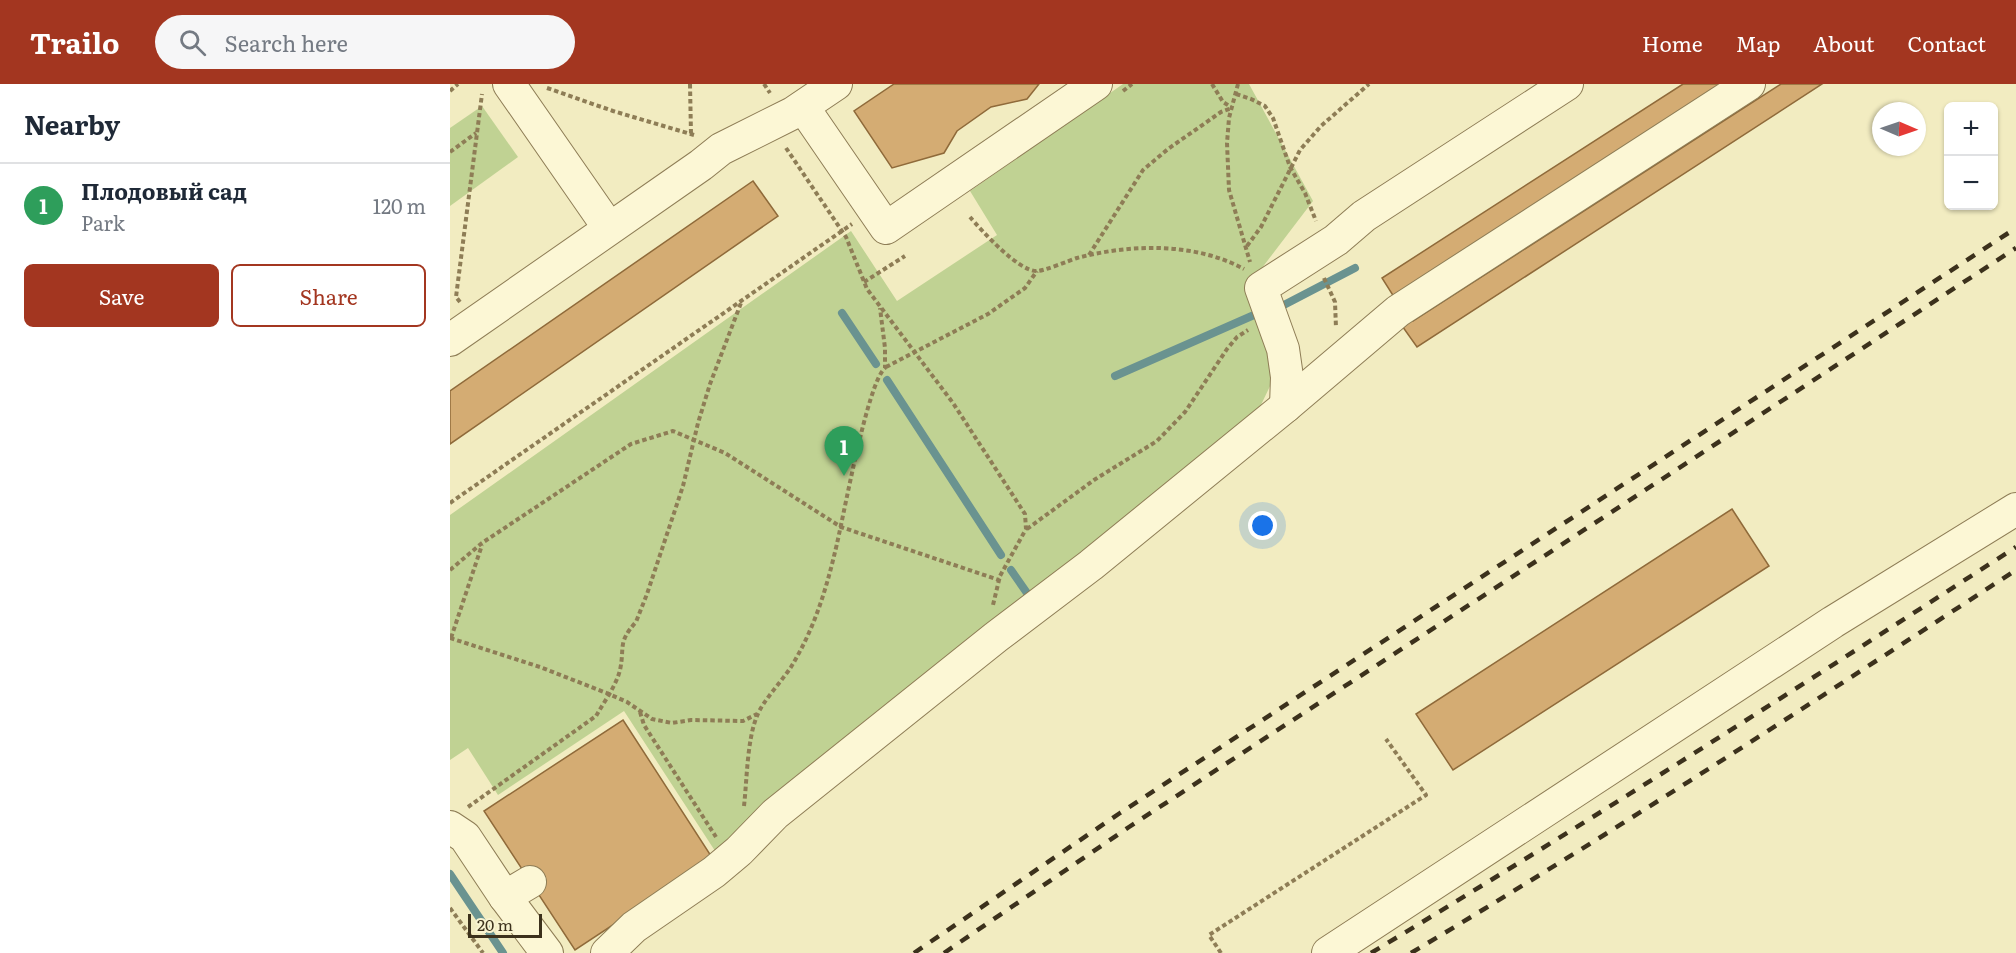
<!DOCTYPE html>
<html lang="en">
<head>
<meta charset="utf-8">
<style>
	body { margin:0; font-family:Literata,serif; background:#f6f6f7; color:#1f2937 }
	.controls { position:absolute; right:18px; top:18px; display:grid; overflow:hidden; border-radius:9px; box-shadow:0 2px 4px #0004 }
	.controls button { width:54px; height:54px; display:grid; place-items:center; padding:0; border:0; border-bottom:2px solid #e0e1e3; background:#fff; color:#1f2937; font:30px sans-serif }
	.compass { position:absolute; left:1422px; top:18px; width:54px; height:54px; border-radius:50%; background:#fff; box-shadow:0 2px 4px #0004; rotate:92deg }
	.scale { position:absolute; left:18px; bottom:15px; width:74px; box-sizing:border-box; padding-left:6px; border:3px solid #3c311c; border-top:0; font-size:16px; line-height:21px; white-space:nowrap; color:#3c311c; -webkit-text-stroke:4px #f9f4d1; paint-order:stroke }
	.you { position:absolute; left:813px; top:442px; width:21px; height:21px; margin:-15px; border:4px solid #fff; border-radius:50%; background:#1a73e8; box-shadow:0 0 0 9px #1a73e833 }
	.badge { display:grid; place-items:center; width:39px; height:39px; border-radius:50%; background:#a33620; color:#fff; font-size:20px; font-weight:700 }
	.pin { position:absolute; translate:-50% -50px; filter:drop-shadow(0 2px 3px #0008) }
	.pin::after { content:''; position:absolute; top:32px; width:21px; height:18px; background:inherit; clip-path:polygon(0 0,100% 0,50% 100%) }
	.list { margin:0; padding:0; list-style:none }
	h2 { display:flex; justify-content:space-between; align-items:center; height:78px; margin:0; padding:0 24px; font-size:26px }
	h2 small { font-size:20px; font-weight:400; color:#747a83 }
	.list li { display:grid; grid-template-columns:39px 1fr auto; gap:18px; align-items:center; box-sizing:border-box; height:84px; padding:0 24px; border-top:2px solid #e0e1e3 }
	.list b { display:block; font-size:22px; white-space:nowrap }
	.list p { margin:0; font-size:20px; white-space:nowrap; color:#747a83 }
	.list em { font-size:20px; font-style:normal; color:#747a83 }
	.actions { display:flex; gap:12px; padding:18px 24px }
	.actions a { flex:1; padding:14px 0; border:2px solid #a33620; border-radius:9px; text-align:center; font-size:21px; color:#a33620 }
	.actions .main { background:#a33620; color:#fff }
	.icon { flex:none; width:33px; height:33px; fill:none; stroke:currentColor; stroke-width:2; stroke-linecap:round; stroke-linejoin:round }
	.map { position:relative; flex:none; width:1566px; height:869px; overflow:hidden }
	header { display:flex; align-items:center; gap:36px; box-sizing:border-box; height:84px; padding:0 30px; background:#a33620; color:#fff }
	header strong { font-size:28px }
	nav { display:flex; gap:33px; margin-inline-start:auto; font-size:21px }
	.search { width:420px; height:54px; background:#f6f6f7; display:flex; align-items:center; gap:15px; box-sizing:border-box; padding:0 21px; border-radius:33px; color:#747a83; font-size:22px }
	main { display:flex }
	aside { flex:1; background:#fff }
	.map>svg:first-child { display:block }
	.green { fill:#c0d293 }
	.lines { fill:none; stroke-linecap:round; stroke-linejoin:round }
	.stream { stroke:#6a9390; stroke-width:8 }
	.building { fill:#d4ac73; stroke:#8f6a3a; stroke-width:1.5 }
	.minor-casing { stroke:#8e7d56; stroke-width:34 }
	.path { stroke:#8e7d56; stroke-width:4; stroke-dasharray:4.5 3; stroke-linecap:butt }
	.minor { stroke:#fcf7d5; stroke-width:32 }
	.rail { stroke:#3c311c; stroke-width:4.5; stroke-dasharray:10 10; stroke-linecap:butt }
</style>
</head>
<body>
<header>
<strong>Trailo</strong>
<div class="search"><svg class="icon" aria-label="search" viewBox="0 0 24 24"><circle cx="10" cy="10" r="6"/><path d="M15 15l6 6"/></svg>Search here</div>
<nav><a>Home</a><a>Map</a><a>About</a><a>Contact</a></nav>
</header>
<main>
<aside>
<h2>Nearby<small></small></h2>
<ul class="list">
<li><span class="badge" style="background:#2e9e5b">1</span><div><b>Плодовый сад</b><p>Park</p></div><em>120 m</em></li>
</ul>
<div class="actions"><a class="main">Save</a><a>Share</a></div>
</aside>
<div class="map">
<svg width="1566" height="869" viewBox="0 0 1566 869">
	<rect width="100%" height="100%" fill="#f2ecc1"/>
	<g class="green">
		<polygon points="673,0 799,0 863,117 799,201 824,276 821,300 810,323 267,770 174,627 48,711 18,664 0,676 0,431 401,147 447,217 547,151 520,107"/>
		<polygon points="32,22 68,73 0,122 0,44"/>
	</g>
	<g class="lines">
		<g class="stream">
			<polyline points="830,223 905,184"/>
			<polyline points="392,229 426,280"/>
			<polyline points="665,292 804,231"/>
			<polyline points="437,296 551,471"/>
			<polyline points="561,486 577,509"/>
			<polyline points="0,790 53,869"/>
		</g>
	</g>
	<g class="building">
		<polygon points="444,0 589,0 577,15 541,23 507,47 494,69 442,84 404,27"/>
		<polygon points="1233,0 1274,0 944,213 932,194"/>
		<polygon points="1331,0 1372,0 967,263 950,239 960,233 963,237"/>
		<polygon points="303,97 328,132 0,360 0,307"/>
		<polygon points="1282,425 1319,482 1003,686 966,630"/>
		<polygon points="173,636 263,775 125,866 34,727"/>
	</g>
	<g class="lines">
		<defs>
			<g id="minor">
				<polyline points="59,0 159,144"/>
				<polyline points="353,23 436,144 646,0"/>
				<polyline points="0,256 251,81 271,65 343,29 386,0"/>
				<polyline points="836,322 837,293 833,265 811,204 886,156 914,132 1117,0"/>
				<polyline points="0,743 15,753 55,813"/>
				<polyline points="80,798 55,813 97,869"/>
				<polyline points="157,869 184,843 264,788 289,767 325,730 546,553 641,481 836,322 948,227 1299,0"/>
				<polyline points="878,869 1383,538 1566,425"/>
			</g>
		</defs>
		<use href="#minor" class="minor-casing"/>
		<g class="path">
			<polyline points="240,0 241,50"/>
			<polyline points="314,0 320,9"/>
			<polyline points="762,0 773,18 781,23"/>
			<polyline points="788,0 779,34 777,59 779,106 800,178"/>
			<polyline points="97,4 163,27 244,51"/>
			<polyline points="0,7 8,0"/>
			<polyline points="673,7 682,0"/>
			<polyline points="786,10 801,15 815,22 823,34 840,83 855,109 866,137"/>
			<polyline points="336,64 396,153 417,205 503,319 575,430 576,445 550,492 543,521"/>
			<polyline points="0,68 26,49"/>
			<path d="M520 133C531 146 569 188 587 187 594 187 618 177 627 174 680 160 744 158 794 185"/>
			<polyline points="797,162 811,143 850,66 871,42 919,0"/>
			<polyline points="639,171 693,86 718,65 771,28 782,24"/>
			<polyline points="874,194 885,218 886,244"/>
			<polyline points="414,198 455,172"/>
			<polyline points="10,218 6,213 32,10"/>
			<polyline points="436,283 538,230 575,204 587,187"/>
			<polyline points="0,419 402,140"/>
			<polyline points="577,445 644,396 707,357 735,328 777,265 787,253 798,246"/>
			<polyline points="0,486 32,459 181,360 223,347 275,369 391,443 549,496"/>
			<polyline points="0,554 90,583 159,610 177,618 202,635 222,639 241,636 293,637 307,630"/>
			<polyline points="1,554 32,461"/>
			<polyline points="190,628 194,641 266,753"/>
			<path d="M294 722C297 696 297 656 307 632 312 618 332 597 341 583 363 547 375 510 385 468 393 437 417 299 435 284V264L430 224"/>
			<path d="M18 723 146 632C154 618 166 602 170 586 175 563 167 559 186 538L197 510 233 402 248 339 260 300 291 219"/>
			<polyline points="0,824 33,869"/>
			<polyline points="771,869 759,851 976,711 936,655"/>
		</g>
		<use href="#minor" class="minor"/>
		<g class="rail">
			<polyline points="464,869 670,729 1566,144"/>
			<polyline points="494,869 679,743 1566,164"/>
			<path d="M921 869C1139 738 1352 601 1566 463"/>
			<path d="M961 869C1166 747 1366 616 1566 486"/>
		</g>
	</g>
</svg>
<div class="controls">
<button>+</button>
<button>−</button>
</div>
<svg class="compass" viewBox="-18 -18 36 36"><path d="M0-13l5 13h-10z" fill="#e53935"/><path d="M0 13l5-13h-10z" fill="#747a83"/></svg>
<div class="scale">20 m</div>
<div class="you"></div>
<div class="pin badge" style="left:394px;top:392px;background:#2e9e5b">1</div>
</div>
</main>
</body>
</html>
